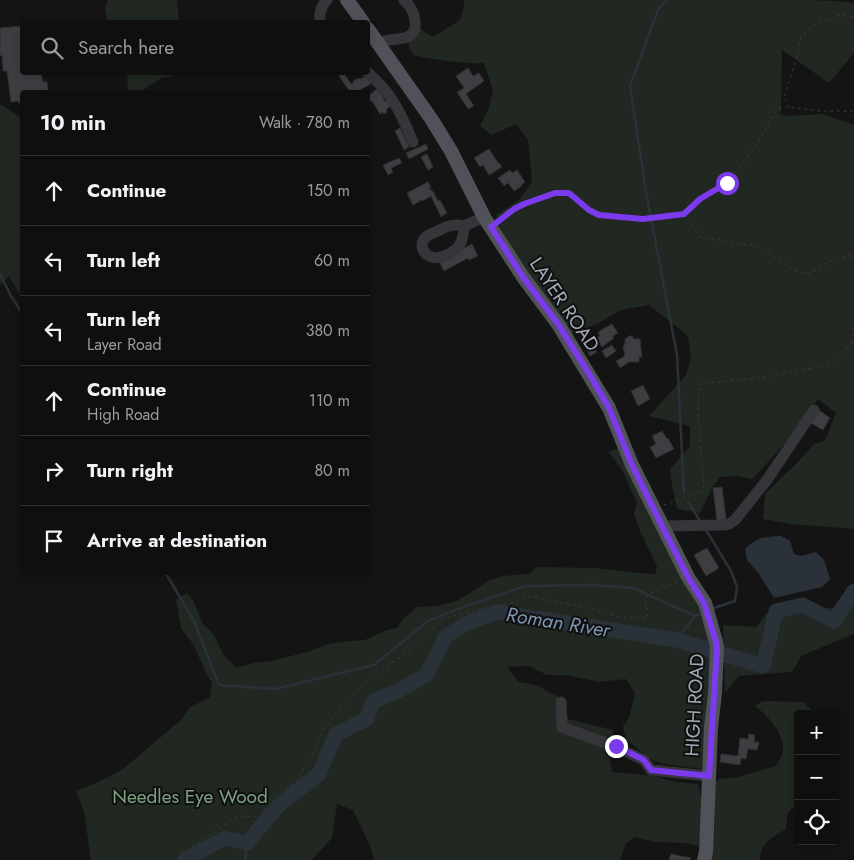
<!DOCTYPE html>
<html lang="en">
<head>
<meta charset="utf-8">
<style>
	body { margin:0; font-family:Jost,sans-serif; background:#1d1d1e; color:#f1f3f6 }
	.controls { position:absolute; right:15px; bottom:15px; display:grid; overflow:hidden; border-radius:5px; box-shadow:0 2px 8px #0003 }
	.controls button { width:45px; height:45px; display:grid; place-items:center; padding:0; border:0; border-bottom:1px solid #2f2f30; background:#0f0f10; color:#f1f3f6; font:25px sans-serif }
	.stop { position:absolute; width:15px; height:15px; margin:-11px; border:4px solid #7c3aed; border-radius:50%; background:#fff }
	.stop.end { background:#7c3aed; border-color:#fff; box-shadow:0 1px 5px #0008 }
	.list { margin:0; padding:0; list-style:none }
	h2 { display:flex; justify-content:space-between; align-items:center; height:65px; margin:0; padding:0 20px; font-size:21px }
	h2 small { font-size:16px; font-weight:400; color:#9b9c9f }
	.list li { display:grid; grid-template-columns:32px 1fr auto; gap:15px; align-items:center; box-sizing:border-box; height:70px; padding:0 20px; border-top:1px solid #2f2f30 }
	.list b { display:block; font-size:19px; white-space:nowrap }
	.list p { margin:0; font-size:16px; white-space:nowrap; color:#9b9c9f }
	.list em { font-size:16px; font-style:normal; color:#9b9c9f }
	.icon { flex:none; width:28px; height:28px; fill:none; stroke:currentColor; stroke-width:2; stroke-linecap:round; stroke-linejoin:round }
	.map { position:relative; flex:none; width:854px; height:860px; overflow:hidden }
	.search { position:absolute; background:#0f0f10; box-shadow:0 2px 8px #0003; left:20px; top:20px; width:350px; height:55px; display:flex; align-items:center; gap:12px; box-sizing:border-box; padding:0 18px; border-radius:5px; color:#9b9c9f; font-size:19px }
	.panel { position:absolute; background:#0f0f10; box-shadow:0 2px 8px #0003; left:20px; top:90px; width:350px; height:485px; border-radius:5px }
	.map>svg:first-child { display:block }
	.green { fill:#202821 }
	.water { fill:#2a3139 }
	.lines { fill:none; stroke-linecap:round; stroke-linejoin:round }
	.stream { stroke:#2a3139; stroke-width:2.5 }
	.river { stroke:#2a3139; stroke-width:15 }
	.building { fill:#3e3e42; stroke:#2e2e31 }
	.path { stroke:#3b3c41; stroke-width:1; stroke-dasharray:2.5 4; stroke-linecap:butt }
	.minor { stroke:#35353a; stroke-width:11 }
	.major { stroke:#515259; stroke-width:14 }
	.route { stroke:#7c3aed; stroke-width:6 }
	.labels { text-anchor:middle; stroke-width:4; stroke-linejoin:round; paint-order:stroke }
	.street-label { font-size:19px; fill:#a5a9b6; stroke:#0f0f10 }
	.park-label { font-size:19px; fill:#7ca181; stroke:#0f0f10 }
	.water-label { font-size:20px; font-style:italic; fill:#7c95b1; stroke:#0f0f10 }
</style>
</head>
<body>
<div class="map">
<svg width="854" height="860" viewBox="0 0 854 860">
	<rect width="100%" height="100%" fill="#141415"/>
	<g class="green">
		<polygon points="108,0 177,0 179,22 107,22 105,6"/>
		<path d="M464 0H806L836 1 854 3V53L829 83 782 50 781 112 777 113 786 116 823 114 854 125V529L790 524 763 519 765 494 797 463 814 444 825 441 836 413 818 399 781 448 752 479 738 476 720 477 712 488 700 513 677 509 672 486 670 469 690 446V426L649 416 686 375 691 358 688 336 649 305 621 310 597 324 571 334 514 256 500 231 496 215 520 199 532 181 528 140 516 124 492 135 480 126 489 108 493 90 484 63C460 64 437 60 413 55L405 36 420 29 433 37 460 20 464 7Z"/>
		<polygon points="127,73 185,72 185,73 161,78 140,92 128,92"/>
		<polygon points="0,104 22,118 22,298 9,276 0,285"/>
		<path d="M625 446 702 612 712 642 703 769 670 765 654 761 626 740 623 726 629 718 635 693 626 679 599 682 567 675H547L529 666 507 667 518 682 536 685 564 700 568 719 613 730 612 743 609 755 612 772 656 776 674 782 697 784C706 803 704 826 698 846L686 843 656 842 635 837 626 843 620 860H374L371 848 353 810 337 804 332 838 312 860H91L84 811 76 791 96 783 122 770 182 719 189 708 210 697 212 683 207 675 193 644 181 628 176 600 187 593 194 602 202 622 214 635 223 654 236 668 253 663 271 661 307 652 329 644 349 641 365 640 384 631 398 627 403 619 417 607 437 606 457 601 490 580 503 576 529 574 537 567 595 568 639 573 655 574 657 566 640 531 634 513 637 503 622 470 609 452Z"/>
		<polygon points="854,588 854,634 801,656 792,672 739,676 725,693 723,625 756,627 768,612 807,604 827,608 847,609"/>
		<path d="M763 701 804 702 815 714H798V801L788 813 786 829C774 836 759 844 760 860H710L713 784 719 779 738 777 776 766C778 761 783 755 783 751 785 734 767 715 755 706Z"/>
	</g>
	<path class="water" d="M781 536 790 541 794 554 801 556 816 552 824 560 830 579 822 587 774 598 759 574 747 560 745 549C758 537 763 537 781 536Z"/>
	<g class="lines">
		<g class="stream">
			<polyline points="667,0 658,10 630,86 646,192 677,355 684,493"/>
			<polyline points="0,274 11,296 22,313"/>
			<polyline points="688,501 700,521"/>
			<polyline points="706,530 731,571 737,587 735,601 711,609"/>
			<polyline points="165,572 194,621 219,685 275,689 374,665 428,621 466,606 525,586 595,585 633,588 695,616"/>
			<polyline points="677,640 695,616 704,612"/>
			<polyline points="245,860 247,843"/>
		</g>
		<polyline class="river" points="185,860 224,838 247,843 278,806 319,774 336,734 367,719 373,701 398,691 426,675 438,653 445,637 467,623 496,612 677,640 763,666 776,611 802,605 834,621 854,591"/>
	</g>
	<g class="building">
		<polygon points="22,26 22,72 41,72 43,82 47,82 48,92 22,92 22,103 19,103 18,101 11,102 7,71 3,71 2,55 0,56 0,28"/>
		<polygon points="468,68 473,76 479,73 484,81 466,94 474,106 468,109 457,92 464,88 456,76"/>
		<polygon points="344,73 351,84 354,82 353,81 359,78 360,79 366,76 371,84 356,92 350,92 339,76"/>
		<polygon points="377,89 379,93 380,92 385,102 387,101 390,106 386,110 387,112 384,114 383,112 380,114 372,101 368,103 368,96"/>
		<polygon points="400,128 409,147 404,150 395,131"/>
		<polygon points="426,144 428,149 409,159 406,153"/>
		<polygon points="489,149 499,164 500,164 502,167 489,175 483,165 480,167 474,158"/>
		<polygon points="427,154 433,167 428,170 421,157"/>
		<polygon points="399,158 402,163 391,168 393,172 388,175 383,165"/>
		<polygon points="510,170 512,173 517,170 525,182 521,185 522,186 514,191 508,183 504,186 498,178"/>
		<polygon points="428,182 431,188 429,188 430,190 432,190 438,201 440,200 447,213 441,217 431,196 423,201 422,200 413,205 407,193"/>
		<polygon points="472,244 478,256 469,260 468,258 444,271 439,261"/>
		<polygon points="612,324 618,333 613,336 614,338 602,347 596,338 600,336 598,332"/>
		<polygon points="629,336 632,336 634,339 640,339 642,357 639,357 639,362 629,362 620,368 616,361 625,356 623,346 625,344 625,339 627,338"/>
		<polygon points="593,345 597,352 590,356 586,349"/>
		<polygon points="612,345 616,351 606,358 602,351"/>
		<polygon points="643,385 650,399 638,406 631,391"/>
		<polygon points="817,409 830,418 823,430 809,422"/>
		<polygon points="662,431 667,439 668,438 674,449 656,458 650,447 656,444 652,436"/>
		<polygon points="722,487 726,519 717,521 713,488"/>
		<polygon points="707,548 719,568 706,576 694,555"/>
		<polygon points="749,734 755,735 754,742 759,742 757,750 748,749 746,759 741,758 740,765 720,762 721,754 738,756 740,738 748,739"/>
		<polygon points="671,854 691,858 690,860 669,860"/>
	</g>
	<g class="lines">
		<g class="path">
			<polyline points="790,107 784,98 797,56 801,37 815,24 840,15 854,17"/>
			<polyline points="845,111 854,119"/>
			<polyline points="684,215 700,237 756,246 773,256 796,271 809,274 836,258 854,255"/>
			<polyline points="499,220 514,209 523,204 555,193 569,193 589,210 599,215 643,219 684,214 700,199 727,183 755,147 777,109 785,107 821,111 854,111"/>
			<polyline points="851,256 854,262"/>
			<polyline points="851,343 854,327"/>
			<polyline points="664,505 704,491 698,413 699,384 765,377 833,364 854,340"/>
			<polyline points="178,860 181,855 237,816 261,817 270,799 296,782 311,756 324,728 350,698 367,681 412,649 442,619 488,607 512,603 527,596 588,608 619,617 648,618 645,599 651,593 678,581"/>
		</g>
		<g class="minor">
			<path d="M320 22C319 14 321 6 327 0"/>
			<path d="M378 43C391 36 418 45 415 21 414 12 411 6 404 0"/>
			<path d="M367 72C392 93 401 113 413 142"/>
			<path d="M464 226C464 232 463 237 461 242 458 251 441 260 432 257 424 255 419 246 424 239 427 235 433 233 438 231 446 226 454 223 464 226L484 217"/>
			<polyline points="662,526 724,525 729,524 735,520 767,480 814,410"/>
			<polyline points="561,702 562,727 616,747 644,760 651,770 709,776"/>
		</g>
		<g class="major">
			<polyline points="347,0 363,22"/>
			<polyline points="368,29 432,120 451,151 484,217 523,277 558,324 609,408 632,465 688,577 705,603 716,642 717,647 715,693 711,728 706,852 704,860"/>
		</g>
	</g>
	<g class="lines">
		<polyline class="route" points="616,746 644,760 651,770 709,776 717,648 716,642 704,603 688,577 662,526 632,465 609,408 591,377 558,324 523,277 491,227 514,209 524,204 555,193 569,193 589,210 599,215 643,219 684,214 700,199 727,183"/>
	</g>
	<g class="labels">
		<g class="street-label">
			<text transform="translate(565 304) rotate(56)" y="7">LAYER ROAD</text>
			<text transform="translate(694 705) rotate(-87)" y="7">HIGH ROAD</text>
		</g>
		<g class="park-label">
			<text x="190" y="803">Needles Eye Wood</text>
		</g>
		<g class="water-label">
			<text transform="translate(558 622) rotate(9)" y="7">Roman River</text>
		</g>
	</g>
</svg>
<div class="controls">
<button>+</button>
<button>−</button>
<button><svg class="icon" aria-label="locate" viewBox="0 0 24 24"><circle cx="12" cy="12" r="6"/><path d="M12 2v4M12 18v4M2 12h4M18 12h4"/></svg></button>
</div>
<div class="stop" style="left:727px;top:183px"></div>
<div class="stop end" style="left:616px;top:746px"></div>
<div class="search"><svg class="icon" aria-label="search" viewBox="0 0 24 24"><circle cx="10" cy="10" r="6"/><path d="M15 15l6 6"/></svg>Search here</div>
<section class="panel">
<h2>10 min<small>Walk · 780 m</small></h2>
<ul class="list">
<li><svg class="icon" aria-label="ahead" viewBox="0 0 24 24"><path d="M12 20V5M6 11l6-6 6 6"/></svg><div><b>Continue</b></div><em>150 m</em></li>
<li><svg class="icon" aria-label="left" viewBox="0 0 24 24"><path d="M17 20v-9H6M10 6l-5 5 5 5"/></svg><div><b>Turn left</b></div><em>60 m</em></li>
<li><svg class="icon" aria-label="left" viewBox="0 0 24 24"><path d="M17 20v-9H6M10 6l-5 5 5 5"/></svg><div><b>Turn left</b><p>Layer Road</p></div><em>380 m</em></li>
<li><svg class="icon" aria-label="ahead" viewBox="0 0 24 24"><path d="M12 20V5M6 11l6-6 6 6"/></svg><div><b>Continue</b><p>High Road</p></div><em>110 m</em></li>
<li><svg class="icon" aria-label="right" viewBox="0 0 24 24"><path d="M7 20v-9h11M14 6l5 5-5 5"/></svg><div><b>Turn right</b></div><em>80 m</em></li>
<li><svg class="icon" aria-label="arrive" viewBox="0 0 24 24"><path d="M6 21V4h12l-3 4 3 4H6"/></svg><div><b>Arrive at destination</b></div></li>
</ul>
</section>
</div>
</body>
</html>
